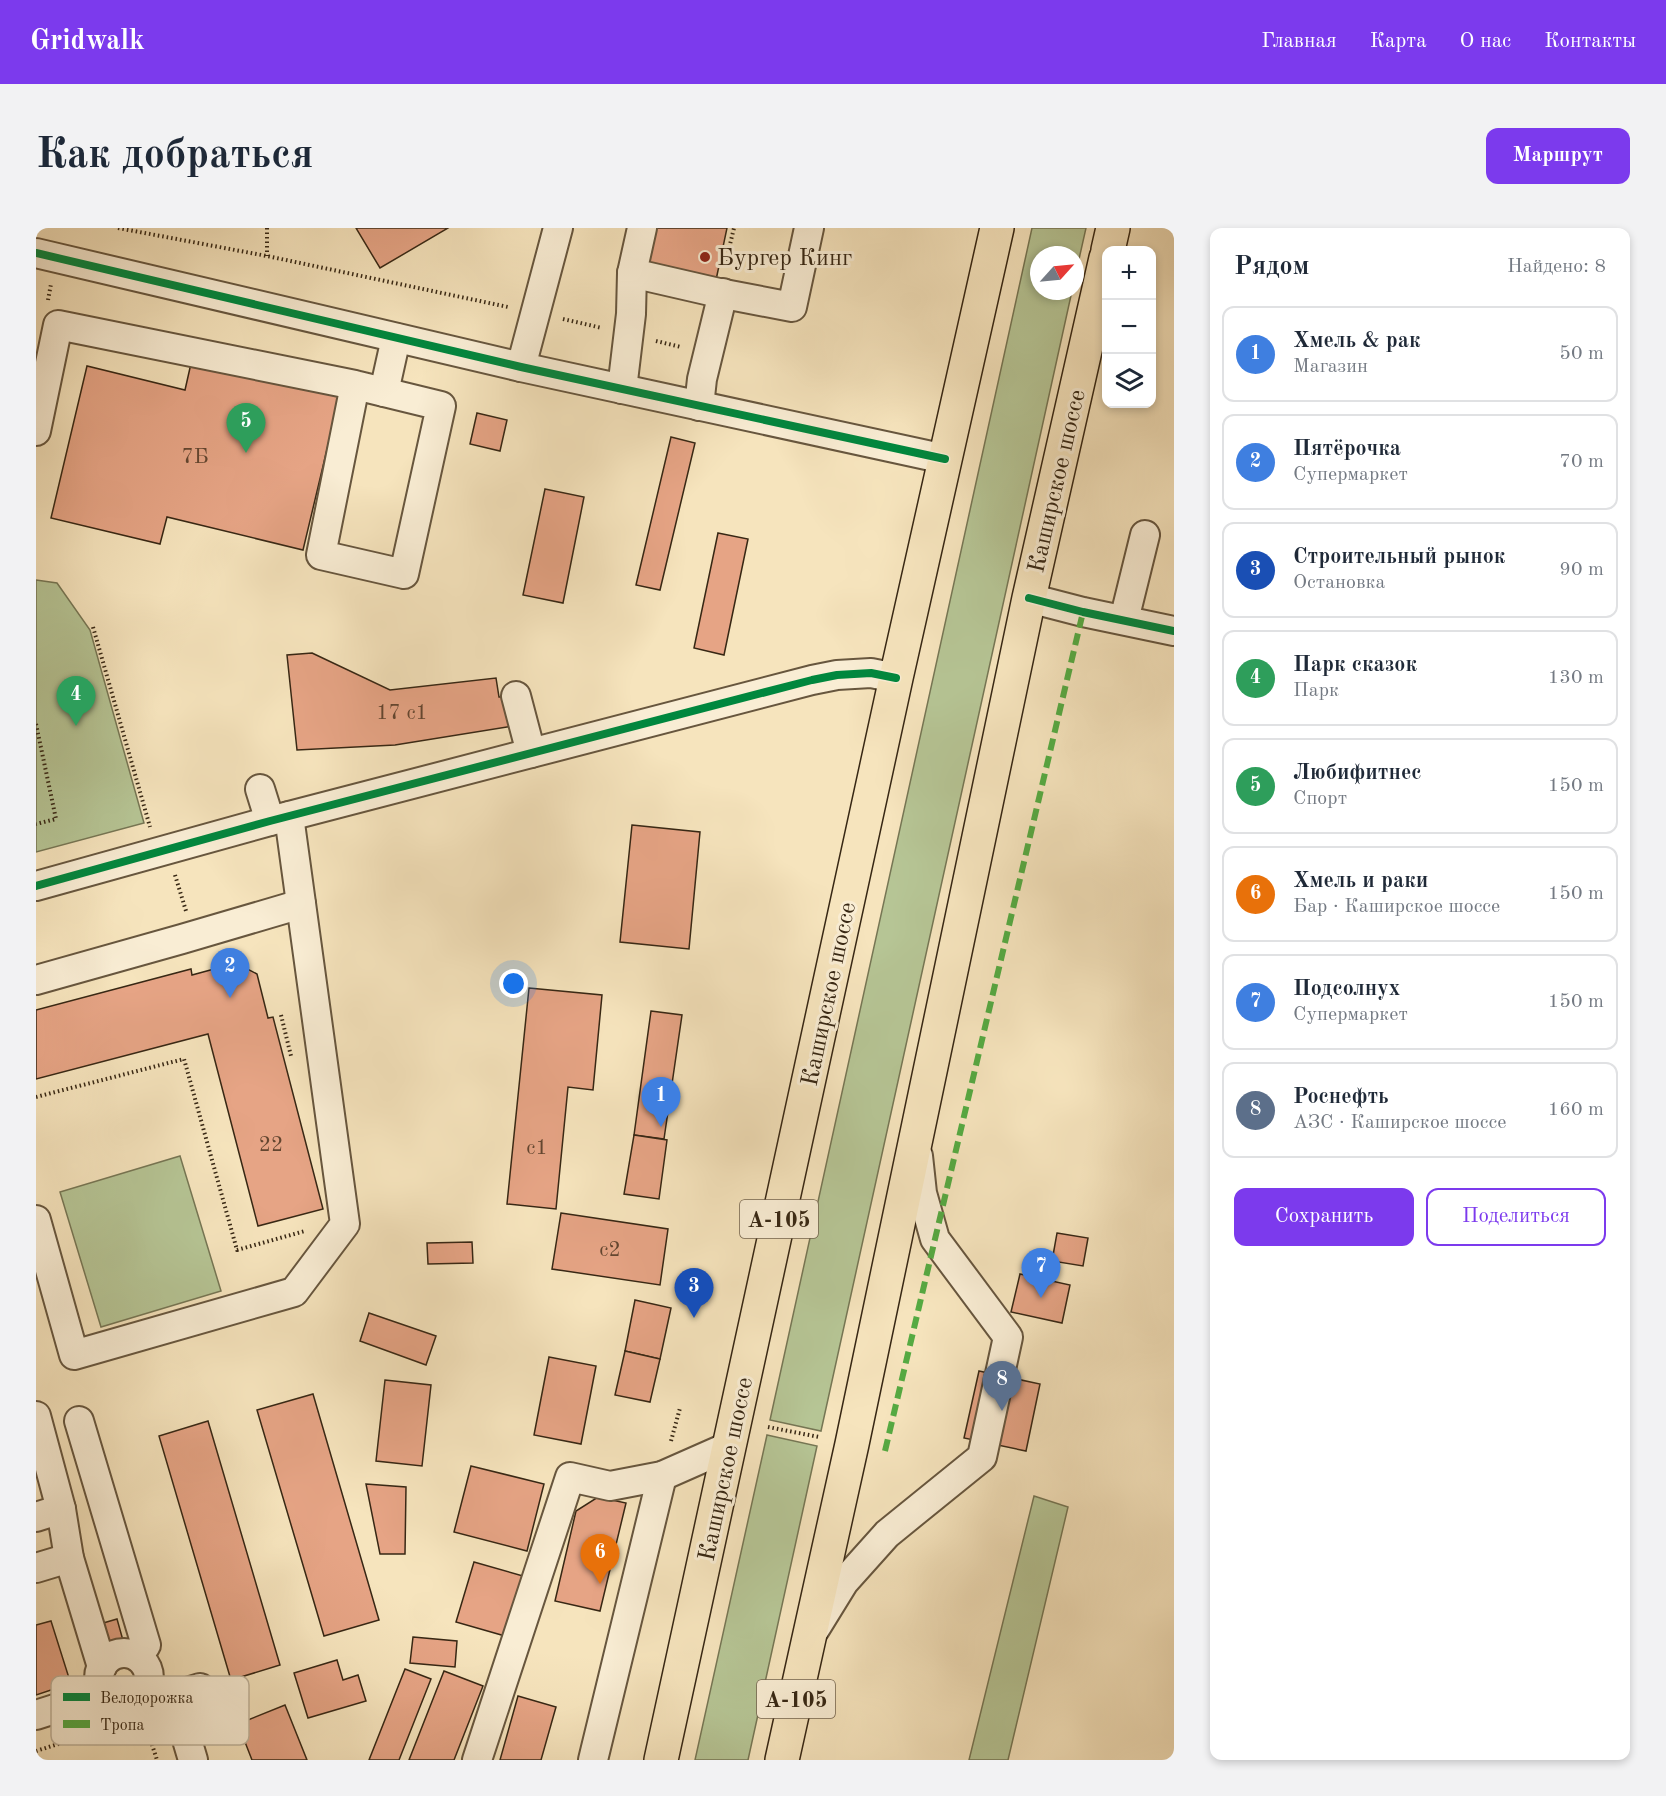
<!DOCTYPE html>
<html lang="ru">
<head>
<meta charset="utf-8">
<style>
	body { margin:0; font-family:"Old Standard TT",serif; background:#f2f2f3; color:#1f2937 }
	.controls { position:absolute; right:18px; top:18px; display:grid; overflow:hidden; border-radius:12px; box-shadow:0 3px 9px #0003 }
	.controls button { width:54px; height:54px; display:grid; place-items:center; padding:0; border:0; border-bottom:2px solid #e0e1e3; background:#fff; color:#1f2937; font:30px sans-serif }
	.compass { position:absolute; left:994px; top:18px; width:54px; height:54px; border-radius:50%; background:#fff; box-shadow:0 3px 9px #0003; rotate:63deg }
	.you { position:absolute; left:478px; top:756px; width:21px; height:21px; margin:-15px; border:4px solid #fff; border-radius:50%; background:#1a73e8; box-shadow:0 0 0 9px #1a73e833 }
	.badge { display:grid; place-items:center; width:39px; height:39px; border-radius:50%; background:#7c3aed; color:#fff; font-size:20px; font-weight:700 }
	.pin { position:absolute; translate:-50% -50px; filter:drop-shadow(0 2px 3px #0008) }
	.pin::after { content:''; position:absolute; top:32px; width:21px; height:18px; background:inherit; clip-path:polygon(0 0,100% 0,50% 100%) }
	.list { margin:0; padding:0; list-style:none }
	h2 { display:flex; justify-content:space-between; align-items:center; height:78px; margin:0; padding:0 24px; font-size:26px }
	h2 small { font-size:20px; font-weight:400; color:#747a83 }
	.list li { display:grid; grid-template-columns:39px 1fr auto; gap:18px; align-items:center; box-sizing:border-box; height:96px; margin:0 12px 12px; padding:0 12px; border:2px solid #e0e1e3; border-radius:12px }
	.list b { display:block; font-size:22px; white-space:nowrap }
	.list p { margin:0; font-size:20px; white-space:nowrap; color:#747a83 }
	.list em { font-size:20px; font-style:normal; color:#747a83 }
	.actions { display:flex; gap:12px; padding:18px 24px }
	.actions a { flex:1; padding:14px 0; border:2px solid #7c3aed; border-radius:12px; text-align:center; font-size:21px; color:#7c3aed }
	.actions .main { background:#7c3aed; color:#fff }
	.icon { flex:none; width:33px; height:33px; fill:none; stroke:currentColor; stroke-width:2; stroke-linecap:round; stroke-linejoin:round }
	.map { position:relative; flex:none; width:1138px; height:1532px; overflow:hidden; border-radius:12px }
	header { display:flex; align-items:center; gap:36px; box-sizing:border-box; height:84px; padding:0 30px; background:#7c3aed; color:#fff }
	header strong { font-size:28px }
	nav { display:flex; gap:33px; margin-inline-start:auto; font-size:21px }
	.intro { display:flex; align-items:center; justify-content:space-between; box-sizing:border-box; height:144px; padding:0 36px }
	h1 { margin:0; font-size:42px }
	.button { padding:15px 27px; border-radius:12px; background:#7c3aed; color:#fff; font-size:21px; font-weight:700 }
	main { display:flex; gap:36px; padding:0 36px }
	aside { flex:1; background:#fff; border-radius:12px; box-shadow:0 3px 9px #0003 }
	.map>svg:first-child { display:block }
	.green { fill:#b6c595; stroke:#767654; stroke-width:1.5 }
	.building { fill:#e6a485; stroke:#372714; stroke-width:1.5 }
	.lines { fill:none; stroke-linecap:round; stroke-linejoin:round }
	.minor-casing { stroke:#67563e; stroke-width:32 }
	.highway-casing { stroke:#372714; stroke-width:36 }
	.path { stroke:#372714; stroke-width:4; stroke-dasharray:1.5 3; stroke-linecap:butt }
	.minor { stroke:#f9edd4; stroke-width:28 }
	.highway { stroke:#f6e4bd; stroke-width:33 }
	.quiet { stroke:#55aa42; stroke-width:6; stroke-dasharray:12 6; stroke-linecap:butt }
	.cycleway-casing { stroke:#f9edd4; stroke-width:11 }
	.cycleway { stroke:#00873e; stroke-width:8 }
	.poi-dot { fill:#8f2418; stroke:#f9edd4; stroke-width:2 }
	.labels { text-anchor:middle; stroke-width:6; stroke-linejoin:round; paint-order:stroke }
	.number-label { font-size:21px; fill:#634630 }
	.shield { fill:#f9edd4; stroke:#71624e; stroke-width:1.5 }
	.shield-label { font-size:22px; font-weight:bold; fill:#372714 }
	.poi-label { font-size:24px; fill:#372714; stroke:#f9edd4; text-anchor:start }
	.street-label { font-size:24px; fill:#372714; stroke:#f9edd4 }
	.key { fill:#f9edd4; stroke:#bfb29a; stroke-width:1.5 }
	.key-label { font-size:16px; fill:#372714 }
</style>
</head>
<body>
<header>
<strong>Gridwalk</strong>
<nav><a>Главная</a><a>Карта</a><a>О нас</a><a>Контакты</a></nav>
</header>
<div class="intro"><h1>Как добраться</h1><a class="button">Маршрут</a></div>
<main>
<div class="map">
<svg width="1138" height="1532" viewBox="0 0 1138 1532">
	<rect width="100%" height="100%" fill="#f6e4bd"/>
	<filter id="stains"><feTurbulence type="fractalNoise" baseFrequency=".00333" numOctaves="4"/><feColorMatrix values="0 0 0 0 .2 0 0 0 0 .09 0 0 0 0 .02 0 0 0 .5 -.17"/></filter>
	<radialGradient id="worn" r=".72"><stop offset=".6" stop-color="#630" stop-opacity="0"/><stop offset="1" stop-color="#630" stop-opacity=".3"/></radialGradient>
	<g class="green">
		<polygon points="996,0 1050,0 1039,49 1039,27 1003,27 1003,63 1036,63 785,1203 734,1192"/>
		<polygon points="0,352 21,355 54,402 108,595 0,624"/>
		<polygon points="144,928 185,1063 65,1099 24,964"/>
		<polygon points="731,1207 781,1218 712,1532 659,1532"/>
		<polygon points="998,1268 1032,1279 972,1532 933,1532"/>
	</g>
	<g class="building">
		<polygon points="320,0 412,0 344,40"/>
		<polygon points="615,0 691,0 680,52 607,35"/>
		<polygon points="156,131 304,167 267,322 131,289 124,316 15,290 51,138 149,162"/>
		<polygon points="441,185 471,192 464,223 434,216"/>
		<polygon points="635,209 659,215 624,362 600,357"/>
		<polygon points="509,261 548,269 527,375 487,367"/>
		<polygon points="682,305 712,311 688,427 658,420"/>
		<polygon points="276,425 354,462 460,450 463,469 472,469 477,498 359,517 261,522 251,427"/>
		<polygon points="596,597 664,604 653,721 584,714"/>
		<polygon points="200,735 221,746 232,790 237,789 287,981 222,998 172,806 0,851 0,782 155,741 156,747"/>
		<polygon points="493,760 566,767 557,862 532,859 520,981 471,976"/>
		<polygon points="615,783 646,787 628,911 598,907"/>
		<polygon points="598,907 631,912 623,971 588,966"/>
		<polygon points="525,985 632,1001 624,1057 516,1041"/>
		<polygon points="1021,1005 1052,1010 1047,1038 1016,1033"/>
		<polygon points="436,1014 437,1035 392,1036 391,1015"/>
		<polygon points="984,1046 1034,1057 1026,1095 975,1084"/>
		<polygon points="599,1072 635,1080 624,1131 589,1123"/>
		<polygon points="333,1085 400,1108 390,1137 324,1113"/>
		<polygon points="589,1123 624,1131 614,1174 579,1167"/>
		<polygon points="513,1129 560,1138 545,1216 498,1207"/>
		<polygon points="943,1143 1004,1156 990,1223 928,1210"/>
		<polygon points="349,1152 395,1157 386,1238 340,1233"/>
		<polygon points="277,1166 343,1392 288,1408 221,1182"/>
		<polygon points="172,1193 244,1437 195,1452 123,1208"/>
		<polygon points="435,1238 508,1256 491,1323 418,1304"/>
		<polygon points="330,1256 370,1259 369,1326 344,1326"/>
		<polygon points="562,1269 590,1275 564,1383 519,1373 540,1283"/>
		<polygon points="438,1334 487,1348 469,1408 420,1394"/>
		<polygon points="81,1391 88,1416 64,1423 57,1398"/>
		<polygon points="15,1393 33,1450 16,1455 18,1461 0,1467 0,1397"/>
		<polygon points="377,1409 421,1413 419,1439 374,1435"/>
		<polygon points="301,1432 307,1452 322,1447 330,1473 272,1490 258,1445"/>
		<polygon points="369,1441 395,1451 363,1532 333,1532"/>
		<polygon points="408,1443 447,1458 418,1532 373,1532"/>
		<polygon points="482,1468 520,1479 505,1532 464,1532"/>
		<polygon points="249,1477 271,1532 216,1532 202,1496"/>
	</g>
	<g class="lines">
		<defs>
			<g id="minor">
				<polyline points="606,0 596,45 683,65 756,79 773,0"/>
				<polyline points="0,25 485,139 909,231"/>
				<polyline points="485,139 522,0"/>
				<polyline points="586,161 595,86 596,45"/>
				<polyline points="348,164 360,110"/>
				<polyline points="663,178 666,151 687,65"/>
				<polyline points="0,203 22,97 319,157 405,178 368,346 285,327 319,157"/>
				<polyline points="993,370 1047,384 1138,403"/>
				<polyline points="1088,392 1109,307"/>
				<polyline points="480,468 495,525"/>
				<polyline points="224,561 234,593"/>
				<polyline points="0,658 234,593 776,452 801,447 835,445 860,450"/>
				<polyline points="0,752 146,711 265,676"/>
				<polyline points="0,992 38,1127 258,1064 309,996 253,588"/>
				<polyline points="0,1188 25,1281 0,1289"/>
				<polyline points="43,1193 110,1417 102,1429"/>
				<polyline points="25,1281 33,1330 66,1439"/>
				<polyline points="0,1340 33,1330"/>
				<polyline points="779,1401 808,1354 851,1306 946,1229 972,1109 899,1011 886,965 882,928"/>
				<circle cx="88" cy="1450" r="25"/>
				<polyline points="112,1459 126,1472 138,1468 157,1532"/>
				<polyline points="138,1468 164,1460"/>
				<polyline points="0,1487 69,1465"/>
				<polyline points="441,1532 534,1249 574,1258 626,1248 694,1218"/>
				<polyline points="557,1532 626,1248"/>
			</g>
			<g id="highway">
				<polyline points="1072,22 1077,0"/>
				<polyline points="625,1532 860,450 961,0"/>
				<polyline points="746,1532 816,1216 993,370 1070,30"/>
			</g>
		</defs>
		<use href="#minor" class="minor-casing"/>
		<use href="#highway" class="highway-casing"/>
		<g class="path">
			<polyline points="82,0 231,28 472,79"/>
			<polyline points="231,0 231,28"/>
			<polyline points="684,32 691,32"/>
			<polyline points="689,37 698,0"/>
			<polyline points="12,72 15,56"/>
			<polyline points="527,91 566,100"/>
			<polyline points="620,113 645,119"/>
			<polyline points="57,399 114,599"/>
			<polyline points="0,496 20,591 0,596"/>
			<polyline points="139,647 150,683"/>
			<polyline points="245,787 255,828"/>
			<polyline points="0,869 148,831 201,1022 269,1003"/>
			<polyline points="732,1199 783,1209"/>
			<polyline points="635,1213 644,1180"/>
			<polyline points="109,1495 121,1532"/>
			<polyline points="0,1523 105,1490"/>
		</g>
		<use href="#minor" class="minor"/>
		<use href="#highway" class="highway"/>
		<polyline class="quiet" points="849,1223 1047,384"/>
		<defs>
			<g id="cycleway">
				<polyline points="0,25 485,139 909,231"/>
				<polyline points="993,370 1047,384 1138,403"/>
				<polyline points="0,658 234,593 776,452 801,447 835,445 860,450"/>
			</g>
		</defs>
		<use href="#cycleway" class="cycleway-casing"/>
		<use href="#cycleway" class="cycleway"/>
	</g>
	<circle class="poi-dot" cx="669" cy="29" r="6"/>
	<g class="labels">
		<g class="number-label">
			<text x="159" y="235">7Б</text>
			<text x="366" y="491">17 с1</text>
			<text x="235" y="923">22</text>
			<text x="501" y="926">с1</text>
			<text x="574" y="1028">с2</text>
		</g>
		<g class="shield">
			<rect x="704" y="972" width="78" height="38" rx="4.5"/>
			<rect x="721" y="1452" width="78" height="38" rx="4.5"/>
		</g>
		<g class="shield-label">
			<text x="743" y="999">А-105</text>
			<text x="760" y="1479">А-105</text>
		</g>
		<g class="poi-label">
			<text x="681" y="37">Бургер Кинг</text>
		</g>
		<g class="street-label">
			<text transform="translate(1020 253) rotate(-77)" y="8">Каширское шоссе</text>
			<text transform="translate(792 766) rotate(-78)" y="8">Каширское шоссе</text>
			<text transform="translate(689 1241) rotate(-78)" y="8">Каширское шоссе</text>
		</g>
	</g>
	<rect x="15" y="1448" width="198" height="69" rx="9" class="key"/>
	<rect x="27" y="1465" width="27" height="8" fill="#00873e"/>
	<rect x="27" y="1492" width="27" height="8" fill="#55aa42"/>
	<g class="key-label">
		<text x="64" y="1475">Велодорожка</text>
		<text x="64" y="1502">Тропа</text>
	</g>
	<rect width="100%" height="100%" filter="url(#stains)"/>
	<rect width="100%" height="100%" fill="url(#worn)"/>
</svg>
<div class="controls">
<button>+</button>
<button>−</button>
<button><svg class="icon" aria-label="layers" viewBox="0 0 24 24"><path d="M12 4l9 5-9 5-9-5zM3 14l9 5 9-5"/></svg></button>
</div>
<svg class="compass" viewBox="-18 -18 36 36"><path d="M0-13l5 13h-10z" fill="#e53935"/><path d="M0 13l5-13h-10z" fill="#747a83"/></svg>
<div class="you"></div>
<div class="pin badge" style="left:625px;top:899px;background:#3f7fe0">1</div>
<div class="pin badge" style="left:194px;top:770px;background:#3f7fe0">2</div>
<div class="pin badge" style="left:658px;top:1090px;background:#1a4fb4">3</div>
<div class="pin badge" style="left:40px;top:498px;background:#2e9e5b">4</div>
<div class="pin badge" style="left:210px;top:225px;background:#2e9e5b">5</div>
<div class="pin badge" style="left:564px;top:1356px;background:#e8710a">6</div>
<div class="pin badge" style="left:1005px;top:1070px;background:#3f7fe0">7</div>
<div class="pin badge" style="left:966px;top:1183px;background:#5c6f8a">8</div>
</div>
<aside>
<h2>Рядом<small>Найдено: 8</small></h2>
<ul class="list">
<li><span class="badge" style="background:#3f7fe0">1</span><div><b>Хмель &amp; рак</b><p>Магазин</p></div><em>50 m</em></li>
<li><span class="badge" style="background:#3f7fe0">2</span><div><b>Пятёрочка</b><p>Супермаркет</p></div><em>70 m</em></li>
<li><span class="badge" style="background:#1a4fb4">3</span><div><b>Строительный рынок</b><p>Остановка</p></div><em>90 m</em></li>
<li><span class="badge" style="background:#2e9e5b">4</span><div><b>Парк сказок</b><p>Парк</p></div><em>130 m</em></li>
<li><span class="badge" style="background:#2e9e5b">5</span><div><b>Любифитнес</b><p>Спорт</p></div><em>150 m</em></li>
<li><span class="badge" style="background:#e8710a">6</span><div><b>Хмель и раки</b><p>Бар · Каширское шоссе</p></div><em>150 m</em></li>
<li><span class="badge" style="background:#3f7fe0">7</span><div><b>Подсолнух</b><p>Супермаркет</p></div><em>150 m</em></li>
<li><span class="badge" style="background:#5c6f8a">8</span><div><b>Роснефть</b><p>АЗС · Каширское шоссе</p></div><em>160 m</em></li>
</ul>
<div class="actions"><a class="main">Сохранить</a><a>Поделиться</a></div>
</aside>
</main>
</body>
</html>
